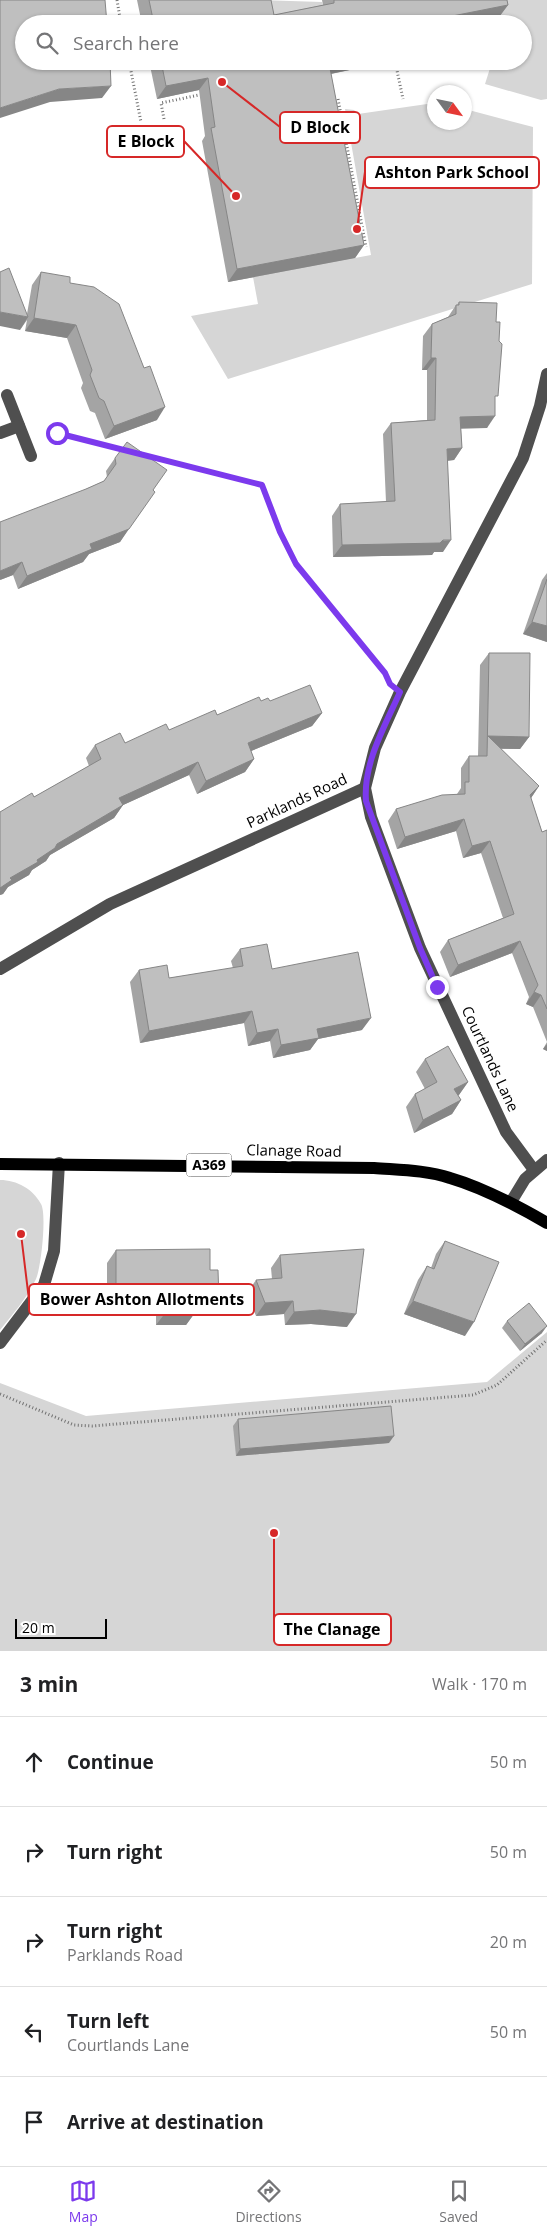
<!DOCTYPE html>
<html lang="en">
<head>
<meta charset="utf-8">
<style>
	body { margin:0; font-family:"Open Sans",sans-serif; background:#f6f6f6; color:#202124 }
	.compass { position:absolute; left:427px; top:85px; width:45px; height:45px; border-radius:50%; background:#fff; box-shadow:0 1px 4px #0004; rotate:123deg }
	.scale { position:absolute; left:15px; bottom:12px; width:92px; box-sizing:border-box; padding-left:5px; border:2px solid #000; border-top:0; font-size:14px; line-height:18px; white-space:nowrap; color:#000; -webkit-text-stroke:4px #fff; paint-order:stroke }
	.stop { position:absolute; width:15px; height:15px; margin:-11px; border:4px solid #7c3aed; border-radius:50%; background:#fff }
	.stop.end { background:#7c3aed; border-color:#fff; box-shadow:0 1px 5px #0008 }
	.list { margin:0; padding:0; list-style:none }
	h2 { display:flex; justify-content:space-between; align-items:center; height:65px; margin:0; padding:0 20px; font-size:21px }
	h2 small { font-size:16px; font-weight:400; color:#757577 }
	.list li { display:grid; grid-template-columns:32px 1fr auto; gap:15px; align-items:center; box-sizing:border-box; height:90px; padding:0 20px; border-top:1px solid #e0e0e0 }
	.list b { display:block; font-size:19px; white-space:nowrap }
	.list p { margin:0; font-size:16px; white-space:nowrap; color:#757577 }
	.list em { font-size:16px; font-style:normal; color:#757577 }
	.icon { flex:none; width:28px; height:28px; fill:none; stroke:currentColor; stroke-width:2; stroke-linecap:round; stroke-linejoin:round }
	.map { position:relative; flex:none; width:547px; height:1651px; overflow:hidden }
	.search { position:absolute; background:#fff; box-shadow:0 1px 4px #0004; left:15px; right:15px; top:15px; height:55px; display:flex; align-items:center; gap:12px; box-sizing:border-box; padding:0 18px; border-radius:28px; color:#757577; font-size:19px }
	.sheet { height:515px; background:#fff }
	nav { display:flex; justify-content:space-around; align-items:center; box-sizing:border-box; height:70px; border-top:1px solid #e0e0e0; background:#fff; font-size:14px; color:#757577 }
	nav a { display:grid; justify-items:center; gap:2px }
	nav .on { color:#7c3aed }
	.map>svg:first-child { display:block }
	.green { fill:#d6d6d6 }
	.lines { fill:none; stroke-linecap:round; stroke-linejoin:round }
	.path { stroke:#717171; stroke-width:3; stroke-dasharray:1 2.5; stroke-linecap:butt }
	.minor { stroke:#4f4f4f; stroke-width:12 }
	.major { stroke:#000; stroke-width:12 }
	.wall { fill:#a4a4a4 }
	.shaded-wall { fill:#868686 }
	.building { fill:#bfbfbf; stroke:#868686 }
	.route { stroke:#7c3aed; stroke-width:6 }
	.labels { text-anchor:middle; stroke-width:4; stroke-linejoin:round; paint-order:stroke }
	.shield { fill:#fff; stroke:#4c4c4c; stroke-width:1 }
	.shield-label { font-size:14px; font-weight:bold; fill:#000 }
	.street-label { font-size:15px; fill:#000; stroke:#fff }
	.leader { fill:none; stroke:#d62828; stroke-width:2 }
	.callout-dot { fill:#d62828; stroke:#fff; stroke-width:2 }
	.callout { fill:#fff; stroke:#d62828; stroke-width:2 }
	.callout-label { font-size:16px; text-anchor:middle; font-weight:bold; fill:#000 }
</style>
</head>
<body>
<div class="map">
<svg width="547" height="1651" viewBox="0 0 547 1651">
	<rect width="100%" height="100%" fill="#fff"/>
	<g class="green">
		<polygon points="259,0 322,2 326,16 264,24"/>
		<polygon points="495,0 547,0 547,99 541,100 485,84 492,62 490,61 523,61 523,24 467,24 499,17"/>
		<polygon points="434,103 434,122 464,122 465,109 533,127 532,284 228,379 191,316 258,304 253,277 371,255 345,109 354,110 358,114"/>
		<path d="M0 1180C17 1180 33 1189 41 1204 47 1214 41 1268 36 1279 27 1298 13 1314 0 1330Z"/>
		<polygon points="547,1332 547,1651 0,1651 0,1383 86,1416 487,1382"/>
	</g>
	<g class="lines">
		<g class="path">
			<polyline points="117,0 121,24"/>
			<polyline points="129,61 141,122"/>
			<polyline points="395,61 403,99"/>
			<polyline points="338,99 366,247"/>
			<polyline points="164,119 161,103 199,95"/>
			<polyline points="57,433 125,450"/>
			<polyline points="143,455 262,485 280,532 296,564 385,672"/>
			<polyline points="0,1394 74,1425 92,1426 473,1395 497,1385 547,1340"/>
		</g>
		<g class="minor">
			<polyline points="7,395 31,456"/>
			<polyline points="0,433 19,426"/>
			<polyline points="0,969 110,904 365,788"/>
			<polyline points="534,1170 506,1132 420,948 371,817 365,788 375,748 400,692 523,458 540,406 547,374"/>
			<polyline points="511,1202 525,1179 547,1160"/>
			<polyline points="0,1343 44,1285 54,1251 59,1163"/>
		</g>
		<path class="major" d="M0 1164 374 1168C399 1170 426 1170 450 1178 484 1188 516 1205 547 1223"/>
	</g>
	<g class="wall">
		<polygon points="137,0 271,0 274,15 323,5 322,0 507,0 508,5 499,17 467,24 142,24"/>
		<polygon points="149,61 389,61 388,62 331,74 364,245 355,258 228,282 202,141 205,136 199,90 157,99"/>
		<polygon points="41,272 70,283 157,420 105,439 95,413 90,411 81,388 83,383 67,338 25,331 27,320 20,330 27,314 32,285"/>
		<polygon points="459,302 495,401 487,428 461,428 462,448 454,460 448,461 443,552 434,552 432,555 333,557 332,516 340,504 386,502 383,434 391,423 427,420 427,370 422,370 423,336 432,324 448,317 456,305 457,305"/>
		<polygon points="115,458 153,490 120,542 89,554 83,562 18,589 13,575 0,580 86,489 104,481 107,477 106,471"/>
		<polygon points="547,573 547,642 523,634 542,580"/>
		<polygon points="489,653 529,737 520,749 501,749 539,786 531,798 542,832 547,830 547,1051 543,1049 547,1042 533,1007 526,1004 529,997 512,953 450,977 440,952 448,940 503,918 481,853 463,858 456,831 397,849 388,821 396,809 457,794 461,788 461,768 469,756 478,756 480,665"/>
		<polygon points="261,701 270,701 322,713 312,726 251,751 254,759 245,772 197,794 189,775 123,805 114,818 50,855 46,861 32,870 29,875 8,887 3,894 0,895 0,812 34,797 89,766 86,758 95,745 125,743 169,730"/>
		<polygon points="240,949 272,969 362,1030 318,1039 310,1050 273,1058 270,1041 248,1046 244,1023 140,1043 130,982 139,970 169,978 233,968 231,961"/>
		<polygon points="425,1059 468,1082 458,1096 461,1100 452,1114 414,1133 406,1107 415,1094 425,1089 416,1072"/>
		<polygon points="445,1241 465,1336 404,1314 418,1280 427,1266 431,1268 436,1254"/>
		<polygon points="116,1250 210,1270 219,1300 210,1313 194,1314 186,1325 156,1325 156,1313 123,1313 123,1297 107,1297 107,1263"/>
		<polygon points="280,1255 347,1327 311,1324 285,1325 284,1314 256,1316 247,1293 256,1280 272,1279 271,1268"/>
		<polygon points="507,1321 542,1333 520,1351 502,1328"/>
		<polygon points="238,1419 389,1443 236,1456 233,1426"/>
	</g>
	<g class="shaded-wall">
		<polygon points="508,5 499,17 467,24 412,24"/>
		<polygon points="338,61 389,61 388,62 320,76 329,63"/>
		<polygon points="208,78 199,90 157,99 166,86"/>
		<polygon points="111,86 102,98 50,102 0,118 0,108 59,89"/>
		<polygon points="364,245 355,258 228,282 237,269"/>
		<polygon points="0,312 28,317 20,330 0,326"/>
		<polygon points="34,318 76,325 67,338 25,331"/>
		<polygon points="431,358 436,358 427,370 422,370"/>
		<polygon points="165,407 157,420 105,439 114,426"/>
		<polygon points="495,416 487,428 452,429 460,417"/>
		<polygon points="462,448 454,460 439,461 447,449"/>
		<polygon points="129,529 120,542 89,554 83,562 18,589 27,576 90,544"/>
		<polygon points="451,540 443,552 434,552 432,555 333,557 342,545"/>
		<polygon points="22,562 13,575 0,580 0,571"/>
		<polygon points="532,622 547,626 547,642 523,634"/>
		<polygon points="322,713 312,726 239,756 248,743"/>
		<polygon points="488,736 529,737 520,749 487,748"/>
		<polygon points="254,759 245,772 197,794 206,781"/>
		<polygon points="198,762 189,775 110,811 119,798"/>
		<polygon points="539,786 531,798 530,795"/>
		<polygon points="123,805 114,818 50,855 46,861 32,870 29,875 8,887 3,894 0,895 0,888 10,878 37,860 57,844"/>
		<polygon points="464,819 456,831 397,849 405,837"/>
		<polygon points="490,841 481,853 463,858 472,846"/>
		<polygon points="520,941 512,953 450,977 458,965"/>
		<polygon points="534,992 541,995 533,1007 526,1004"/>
		<polygon points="252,1011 244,1023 140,1043 149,1031"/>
		<polygon points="371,1018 362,1030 318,1039 310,1050 273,1058 281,1045 317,1029"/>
		<polygon points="278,1029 270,1041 248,1046 257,1033"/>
		<polygon points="547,1044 547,1051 543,1049"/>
		<polygon points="468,1082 459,1095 445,1103 454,1089"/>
		<polygon points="461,1100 452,1114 414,1133 423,1120"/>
		<polygon points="116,1284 132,1284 123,1297 107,1297"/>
		<polygon points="133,1300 166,1300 156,1313 123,1313"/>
		<polygon points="219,1300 210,1313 194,1314 186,1325 156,1325 166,1312 195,1301"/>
		<polygon points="293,1301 284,1314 256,1316 265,1303"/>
		<polygon points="413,1301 474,1322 465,1336 404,1314"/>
		<polygon points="320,1310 356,1314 347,1327 311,1324 285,1325 294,1312"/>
		<polygon points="547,1326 542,1333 520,1351 525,1344"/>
		<polygon points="394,1436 389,1443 236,1456 240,1449"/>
	</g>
	<g class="building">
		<polygon points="0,0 105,0 107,24 24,24 24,61 110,61 111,86 59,89 0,108"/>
		<polygon points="149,0 271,0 274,15 334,3 334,0 507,0 508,5 412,24 154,24"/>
		<polygon points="161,61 338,61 329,63 364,245 237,269 211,128 215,127 208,78 166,86"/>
		<polygon points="9,268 28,317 0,312 0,272"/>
		<polygon points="41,272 70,277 70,283 94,287 119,304 144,368 150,366 165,407 114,426 104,401 99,398 90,375 92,370 76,325 34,318"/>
		<polygon points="459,302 497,303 496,322 500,322 499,341 502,344 498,396 495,396 495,416 460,417 462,448 447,449 451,540 443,540 440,543 342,545 340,504 395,501 391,423 435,420 436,358 431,358 432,324 456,314 456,305 459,305"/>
		<polygon points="127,442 167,470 153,490 155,492 129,529 90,544 92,549 27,576 22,562 0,571 0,522 86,489 104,481 116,464 115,458"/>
		<polygon points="547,579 547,626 532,622"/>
		<polygon points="489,653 530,653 529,737 488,736 539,786 530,795 542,832 547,830 547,1009 541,995 534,992 538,985 520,941 458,965 448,940 514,914 490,841 472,846 464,819 405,837 396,809 442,795 465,794 465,782 469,782 469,756 487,756"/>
		<polygon points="310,685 322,713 248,743 254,759 206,781 198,762 119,798 123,805 57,844 55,848 37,860 38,862 10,878 12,880 0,888 0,812 32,793 34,797 101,759 95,745 120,733 125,743 166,724 169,730 215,710 217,715 259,697 261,701 268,698 270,701"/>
		<polygon points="267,944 272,969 358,952 371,1018 317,1029 319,1038 281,1045 278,1029 257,1033 252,1011 149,1031 139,970 167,965 169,978 243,966 240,949"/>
		<polygon points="448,1046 468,1082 454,1089 461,1100 423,1120 415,1094 437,1082 425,1059"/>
		<polygon points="445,1241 499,1262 474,1322 413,1301 427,1266 434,1269"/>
		<polygon points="210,1249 210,1270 218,1270 219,1300 195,1301 196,1312 166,1312 166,1300 133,1300 132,1284 116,1284 116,1250"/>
		<polygon points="364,1249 356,1314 320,1310 294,1312 293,1301 265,1303 256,1280 282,1278 280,1255"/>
		<polygon points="529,1303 547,1326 525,1344 507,1321"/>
		<polygon points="391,1406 394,1436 240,1449 238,1419"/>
	</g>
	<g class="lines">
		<path class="route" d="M57 433 262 485 280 532 296 564 385 673 390 684 400 692C385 726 363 763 366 801L420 948 437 987"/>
	</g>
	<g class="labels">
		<rect class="shield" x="186.5" y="1153.5" width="45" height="23" rx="4"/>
		<g class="shield-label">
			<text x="209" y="1170">A369</text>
		</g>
		<g class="street-label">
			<text transform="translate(297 801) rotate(-25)" y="5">Parklands Road</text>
			<text transform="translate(490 1059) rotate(65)" y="5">Courtlands Lane</text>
			<text transform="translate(294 1151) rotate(1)" y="5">Clanage Road</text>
		</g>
	</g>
	<path class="leader" d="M222 82L280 127M236 196L184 141M357 229L365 172M21 1234L29 1300M274 1533L274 1629"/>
	<g class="callout-dot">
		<circle cx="222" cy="82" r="5"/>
		<circle cx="236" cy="196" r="5"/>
		<circle cx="357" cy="229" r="5"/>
		<circle cx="21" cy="1234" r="5"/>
		<circle cx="274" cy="1533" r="5"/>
	</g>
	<g class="callout">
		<rect x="280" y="112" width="80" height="31" rx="5"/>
		<rect x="107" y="126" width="77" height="31" rx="5"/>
		<rect x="365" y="157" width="174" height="31" rx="5"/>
		<rect x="29" y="1284" width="225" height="31" rx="5"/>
		<rect x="274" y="1614" width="117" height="31" rx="5"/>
	</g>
	<g class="callout-label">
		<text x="320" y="133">D Block</text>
		<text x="146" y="147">E Block</text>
		<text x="452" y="178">Ashton Park School</text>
		<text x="142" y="1305">Bower Ashton Allotments</text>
		<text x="332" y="1635">The Clanage</text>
	</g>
</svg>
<svg class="compass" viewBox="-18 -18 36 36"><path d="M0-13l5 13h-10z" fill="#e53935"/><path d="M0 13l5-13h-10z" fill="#757577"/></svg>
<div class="scale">20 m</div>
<div class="stop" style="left:57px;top:433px"></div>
<div class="stop end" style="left:437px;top:987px"></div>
<div class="search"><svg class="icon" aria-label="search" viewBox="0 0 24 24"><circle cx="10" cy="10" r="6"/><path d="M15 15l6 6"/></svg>Search here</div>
</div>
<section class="sheet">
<h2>3 min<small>Walk · 170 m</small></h2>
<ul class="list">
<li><svg class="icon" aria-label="ahead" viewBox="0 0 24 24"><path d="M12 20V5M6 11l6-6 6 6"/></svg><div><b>Continue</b></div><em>50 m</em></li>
<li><svg class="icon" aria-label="right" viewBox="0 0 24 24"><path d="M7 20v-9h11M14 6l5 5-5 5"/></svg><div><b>Turn right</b></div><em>50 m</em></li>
<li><svg class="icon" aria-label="right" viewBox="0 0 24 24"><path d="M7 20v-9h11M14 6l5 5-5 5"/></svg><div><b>Turn right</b><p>Parklands Road</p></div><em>20 m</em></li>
<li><svg class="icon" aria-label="left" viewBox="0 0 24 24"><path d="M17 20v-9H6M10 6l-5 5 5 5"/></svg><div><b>Turn left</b><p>Courtlands Lane</p></div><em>50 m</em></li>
<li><svg class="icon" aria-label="arrive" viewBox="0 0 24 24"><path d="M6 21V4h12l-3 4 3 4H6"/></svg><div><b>Arrive at destination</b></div></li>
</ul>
</section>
<nav>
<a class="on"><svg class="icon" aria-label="map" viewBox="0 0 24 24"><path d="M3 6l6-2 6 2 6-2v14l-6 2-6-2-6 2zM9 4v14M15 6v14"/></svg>Map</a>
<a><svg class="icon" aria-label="directions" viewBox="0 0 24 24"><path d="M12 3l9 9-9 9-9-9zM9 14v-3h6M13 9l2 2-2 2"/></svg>Directions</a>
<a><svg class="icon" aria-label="saved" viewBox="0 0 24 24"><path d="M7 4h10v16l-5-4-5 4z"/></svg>Saved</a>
</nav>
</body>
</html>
